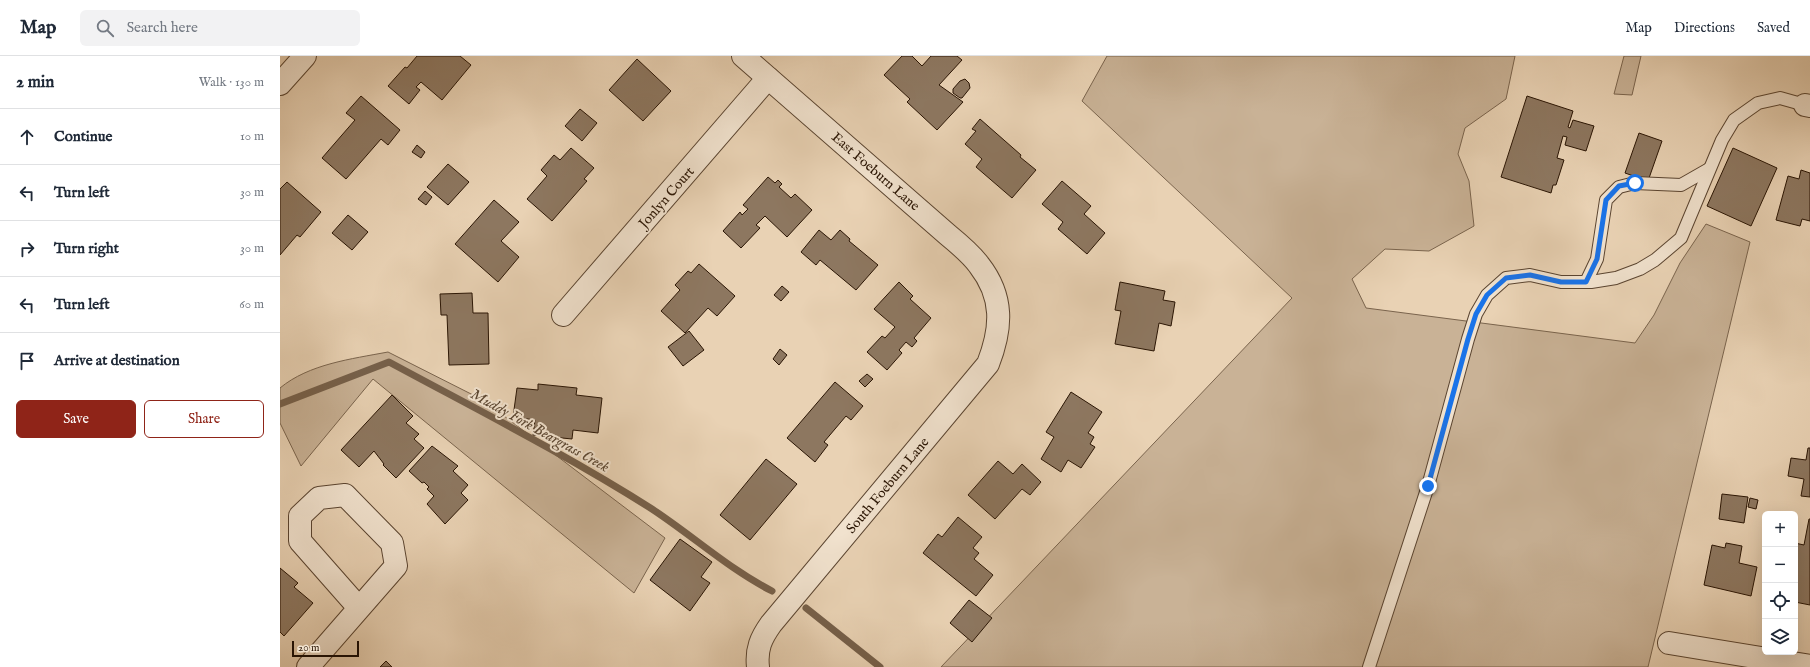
<!DOCTYPE html>
<html lang="en">
<head>
<meta charset="utf-8">
<style>
	body { margin:0; font-family:"IM FELL English",serif; background:#f2f2f3; color:#1f2937 }
	.controls { position:absolute; right:12px; bottom:12px; display:grid; overflow:hidden; border-radius:6px; box-shadow:0 4px 16px #0002 }
	.controls button { width:36px; height:36px; display:grid; place-items:center; padding:0; border:0; border-bottom:1px solid #e0e1e3; background:#fff; color:#1f2937; font:20px sans-serif }
	.scale { position:absolute; left:12px; bottom:10px; width:67px; box-sizing:border-box; padding-left:4px; border:2px solid #2a1504; border-top:0; font-size:11px; line-height:14px; white-space:nowrap; color:#2a1504; -webkit-text-stroke:3px #f1e2ce; paint-order:stroke }
	.stop { position:absolute; width:12px; height:12px; margin:-9px; border:3px solid #1a73e8; border-radius:50%; background:#fff }
	.stop.end { background:#1a73e8; border-color:#fff; box-shadow:0 1px 4px #0008 }
	.list { margin:0; padding:0; list-style:none }
	h2 { display:flex; justify-content:space-between; align-items:center; height:52px; margin:0; padding:0 16px; font-size:17px }
	h2 small { font-size:13px; font-weight:400; color:#747a83 }
	.list li { display:grid; grid-template-columns:26px 1fr auto; gap:12px; align-items:center; box-sizing:border-box; height:56px; padding:0 16px; border-top:1px solid #e0e1e3 }
	.list b { display:block; font-size:15px; white-space:nowrap }
	.list em { font-size:13px; font-style:normal; color:#747a83 }
	.actions { display:flex; gap:8px; padding:12px 16px }
	.actions a { flex:1; padding:9px 0; border:1px solid #8f2418; border-radius:6px; text-align:center; font-size:14px; color:#8f2418 }
	.actions .main { background:#8f2418; color:#fff }
	.icon { flex:none; width:22px; height:22px; fill:none; stroke:currentColor; stroke-width:2; stroke-linecap:round; stroke-linejoin:round }
	.map { position:relative; flex:none; width:1530px; height:611px; overflow:hidden }
	header { display:flex; align-items:center; gap:24px; box-sizing:border-box; height:56px; padding:0 20px; background:#fff; border-bottom:1px solid #e0e1e3 }
	header strong { font-size:19px }
	nav { display:flex; gap:22px; margin-inline-start:auto; font-size:14px }
	.search { width:280px; height:36px; background:#f2f2f3; display:flex; align-items:center; gap:10px; box-sizing:border-box; padding:0 14px; border-radius:6px; color:#747a83; font-size:15px }
	main { display:flex }
	aside { flex:1; background:#fff }
	.map>svg:first-child { display:block }
	.green { fill:#c9b296; stroke:#7a644d }
	.lines { fill:none; stroke-linecap:round; stroke-linejoin:round }
	.stream { stroke:#76604a; stroke-width:7 }
	.building { fill:#8d7760; stroke:#2a1504 }
	.lane-casing { stroke:#5a4430; stroke-width:14 }
	.street-casing { stroke:#5a4430; stroke-width:24 }
	.lane { stroke:#f1e2ce; stroke-width:12 }
	.street { stroke:#f1e2ce; stroke-width:22 }
	.route { stroke:#1a73e8; stroke-width:5 }
	.labels { text-anchor:middle; stroke-width:4; stroke-linejoin:round; paint-order:stroke }
	.street-label { font-size:14px; fill:#2a1504; stroke:#f1e2ce }
	.water-label { font-size:15px; font-style:italic; fill:#5c4732; stroke:#f1e2ce }
</style>
</head>
<body>
<header>
<strong>Map</strong>
<div class="search"><svg class="icon" aria-label="search" viewBox="0 0 24 24"><circle cx="10" cy="10" r="6"/><path d="M15 15l6 6"/></svg>Search here</div>
<nav><a>Map</a><a>Directions</a><a>Saved</a></nav>
</header>
<main>
<aside>
<h2>2 min<small>Walk · 130 m</small></h2>
<ul class="list">
<li><svg class="icon" aria-label="ahead" viewBox="0 0 24 24"><path d="M12 20V5M6 11l6-6 6 6"/></svg><div><b>Continue</b></div><em>10 m</em></li>
<li><svg class="icon" aria-label="left" viewBox="0 0 24 24"><path d="M17 20v-9H6M10 6l-5 5 5 5"/></svg><div><b>Turn left</b></div><em>30 m</em></li>
<li><svg class="icon" aria-label="right" viewBox="0 0 24 24"><path d="M7 20v-9h11M14 6l5 5-5 5"/></svg><div><b>Turn right</b></div><em>30 m</em></li>
<li><svg class="icon" aria-label="left" viewBox="0 0 24 24"><path d="M17 20v-9H6M10 6l-5 5 5 5"/></svg><div><b>Turn left</b></div><em>60 m</em></li>
<li><svg class="icon" aria-label="arrive" viewBox="0 0 24 24"><path d="M6 21V4h12l-3 4 3 4H6"/></svg><div><b>Arrive at destination</b></div></li>
</ul>
<div class="actions"><a class="main">Save</a><a>Share</a></div>
</aside>
<div class="map">
<svg width="1530" height="611" viewBox="0 0 1530 611">
	<rect width="100%" height="100%" fill="#e9d2b4"/>
	<filter id="stains"><feTurbulence type="fractalNoise" baseFrequency=".005" numOctaves="4"/><feColorMatrix values="0 0 0 0 .2 0 0 0 0 .09 0 0 0 0 .02 0 0 0 .5 -.17"/></filter>
	<radialGradient id="worn" r=".72"><stop offset=".6" stop-color="#630" stop-opacity="0"/><stop offset="1" stop-color="#630" stop-opacity=".3"/></radialGradient>
	<g class="green">
		<polygon points="827,0 1235,0 1226,43 1185,72 1178,98 1189,125 1194,170 1149,195 1105,193 1072,223 1086,252 1355,287 1374,259 1400,207 1426,168 1470,186 1368,611 661,611 1012,242 802,45"/>
		<polygon points="1344,0 1361,0 1352,39 1334,38"/>
		<path d="M108 296 203 344 385 482 354 537 93 323 21 410 0 367V332C29 308 71 303 108 296Z"/>
	</g>
	<g class="lines">
		<g class="stream">
			<path d="M0 348 109 306C198 354 287 399 372 453 413 480 449 513 492 535"/>
			<polyline points="526,552 600,611"/>
		</g>
	</g>
	<g class="building">
		<polygon points="137,0 180,0 191,9 162,44 141,26 136,31 140,34 129,48 108,30 125,11 127,12"/>
		<polygon points="622,0 632,0 642,10 651,0 677,0 682,4 659,29 683,46 657,74 627,46 630,43 604,19"/>
		<polygon points="357,3 391,35 363,65 329,34"/>
		<polygon points="685,23 689,27 690,32 682,42 680,42 673,37 673,33 680,25"/>
		<polygon points="81,40 120,74 108,89 101,83 66,123 42,102 75,64 66,57"/>
		<polygon points="1247,40 1293,55 1288,71 1290,72 1293,64 1314,70 1306,95 1285,89 1287,81 1283,80 1277,102 1284,104 1276,129 1273,129 1271,137 1221,121"/>
		<polygon points="300,53 317,67 302,85 285,70"/>
		<polygon points="700,63 741,99 740,101 756,114 732,142 696,111 702,103 685,88 696,75 692,73"/>
		<polygon points="1359,77 1382,85 1368,125 1345,117"/>
		<polygon points="137,89 145,96 141,102 132,96"/>
		<polygon points="291,92 314,112 304,123 307,125 272,165 247,143 267,120 261,114 274,99 280,104"/>
		<polygon points="1453,92 1497,112 1471,170 1427,150"/>
		<polygon points="168,108 189,126 168,149 147,131"/>
		<polygon points="1521,114 1530,117 1530,165 1522,163 1520,170 1496,164 1508,120 1519,123"/>
		<polygon points="488,121 495,127 498,124 502,128 499,131 511,142 515,138 532,154 507,181 485,160 476,169 480,172 461,192 443,175 460,156 462,159 468,153 463,149"/>
		<polygon points="782,125 811,150 804,158 825,177 807,198 778,173 783,166 762,148"/>
		<polygon points="7,126 41,156 20,181 17,179 0,199 0,133"/>
		<polygon points="145,135 152,141 146,149 138,143"/>
		<polygon points="214,144 239,166 221,185 239,201 218,226 175,188"/>
		<polygon points="68,159 88,176 72,194 52,177"/>
		<polygon points="539,174 551,184 560,174 570,183 569,185 598,209 576,234 540,204 536,209 521,196"/>
		<polygon points="419,208 455,240 437,260 428,252 405,277 381,255 400,234 395,229 408,215 411,217"/>
		<polygon points="619,226 633,240 630,243 651,262 634,282 637,285 632,291 626,286 619,294 622,297 607,314 587,296 602,280 605,282 615,271 594,253"/>
		<polygon points="840,226 885,235 883,244 895,246 891,270 879,267 874,295 835,288 841,255 835,254"/>
		<polygon points="502,230 509,236 501,245 494,239"/>
		<polygon points="192,237 193,257 208,257 209,308 169,309 167,259 161,259 160,238"/>
		<polygon points="409,275 424,294 403,310 388,291"/>
		<polygon points="500,293 507,299 499,309 493,303"/>
		<polygon points="587,318 593,323 585,331 579,325"/>
		<polygon points="555,326 583,350 571,364 566,360 544,386 548,389 535,406 507,382"/>
		<polygon points="258,328 297,332 296,339 322,342 318,377 293,374 292,383 253,379 255,364 233,361 237,332 258,334"/>
		<polygon points="791,336 822,356 808,377 814,381 810,388 815,391 801,412 788,404 781,416 761,403 774,381 766,376"/>
		<polygon points="112,339 133,360 126,367 139,378 134,383 144,392 116,422 103,409 104,408 94,395 79,411 61,394"/>
		<polygon points="152,390 178,410 173,415 188,429 181,437 188,444 165,468 147,448 154,440 147,433 149,431 144,426 142,427 129,415"/>
		<polygon points="1528,392 1530,392 1530,441 1521,440 1524,423 1508,420 1511,402 1526,404"/>
		<polygon points="486,403 517,428 470,484 440,459"/>
		<polygon points="718,405 733,418 742,408 761,426 750,439 742,433 715,463 688,439"/>
		<polygon points="1442,438 1468,441 1464,467 1439,463"/>
		<polygon points="1470,442 1478,444 1476,453 1468,451"/>
		<polygon points="678,461 702,481 693,492 699,497 694,503 713,519 696,540 643,497 658,478 662,481"/>
		<polygon points="1529,463 1530,463 1530,549 1515,546 1515,487 1524,489"/>
		<polygon points="400,483 432,506 421,521 430,527 410,555 370,524"/>
		<polygon points="1446,487 1462,490 1459,507 1477,511 1471,540 1424,529 1432,489 1445,492"/>
		<polygon points="0,512 18,527 14,531 33,547 4,580 0,576"/>
		<polygon points="689,544 712,562 692,586 670,567"/>
		<polygon points="106,605 112,611 100,611"/>
	</g>
	<g class="lines">
		<defs>
			<g id="lane">
				<polyline points="1306,226 1317,203 1326,144 1339,131 1355,127 1401,129 1429,113"/>
				<polyline points="1089,611 1148,430 1188,283 1196,258 1207,239 1226,222 1250,219 1281,226 1311,226 1336,222 1360,213 1375,204 1401,182 1442,84 1454,64 1478,47 1500,42 1525,49"/>
			</g>
			<g id="street">
				<path d="M463 0 668 179C679 188 691 198 699 209 724 241 722 272 708 308L491 568C481 582 476 593 478 611"/>
				<polyline points="0,28 25,0"/>
				<polyline points="1525,49 1530,50"/>
				<polyline points="283,259 488,22"/>
				<polyline points="1389,587 1530,610"/>
				<polyline points="28,611 116,510 112,487 65,439 39,442 20,460 20,485 79,552"/>
			</g>
		</defs>
		<use href="#lane" class="lane-casing"/>
		<use href="#street" class="street-casing"/>
		<use href="#lane" class="lane"/>
		<use href="#street" class="street"/>
	</g>
	<g class="lines">
		<polyline class="route" points="1148,430 1188,283 1196,258 1207,239 1226,222 1250,219 1281,226 1306,226 1317,203 1326,144 1339,130 1355,127"/>
	</g>
	<g class="labels">
		<g class="street-label">
			<text transform="translate(596 115) rotate(41)" y="5">East Foeburn Lane</text>
			<text transform="translate(386 141) rotate(-49)" y="5">Jonlyn Court</text>
			<text transform="translate(607 429) rotate(-50)" y="5">South Foeburn Lane</text>
		</g>
		<g class="water-label">
			<text transform="translate(260 374) rotate(29)" y="5">Muddy Fork Beargrass Creek</text>
		</g>
	</g>
	<rect width="100%" height="100%" filter="url(#stains)"/>
	<rect width="100%" height="100%" fill="url(#worn)"/>
</svg>
<div class="controls">
<button>+</button>
<button>−</button>
<button><svg class="icon" aria-label="locate" viewBox="0 0 24 24"><circle cx="12" cy="12" r="6"/><path d="M12 2v4M12 18v4M2 12h4M18 12h4"/></svg></button>
<button><svg class="icon" aria-label="layers" viewBox="0 0 24 24"><path d="M12 4l9 5-9 5-9-5zM3 14l9 5 9-5"/></svg></button>
</div>
<div class="scale">20 m</div>
<div class="stop" style="left:1355px;top:127px"></div>
<div class="stop end" style="left:1148px;top:430px"></div>
</div>
</main>
</body>
</html>
